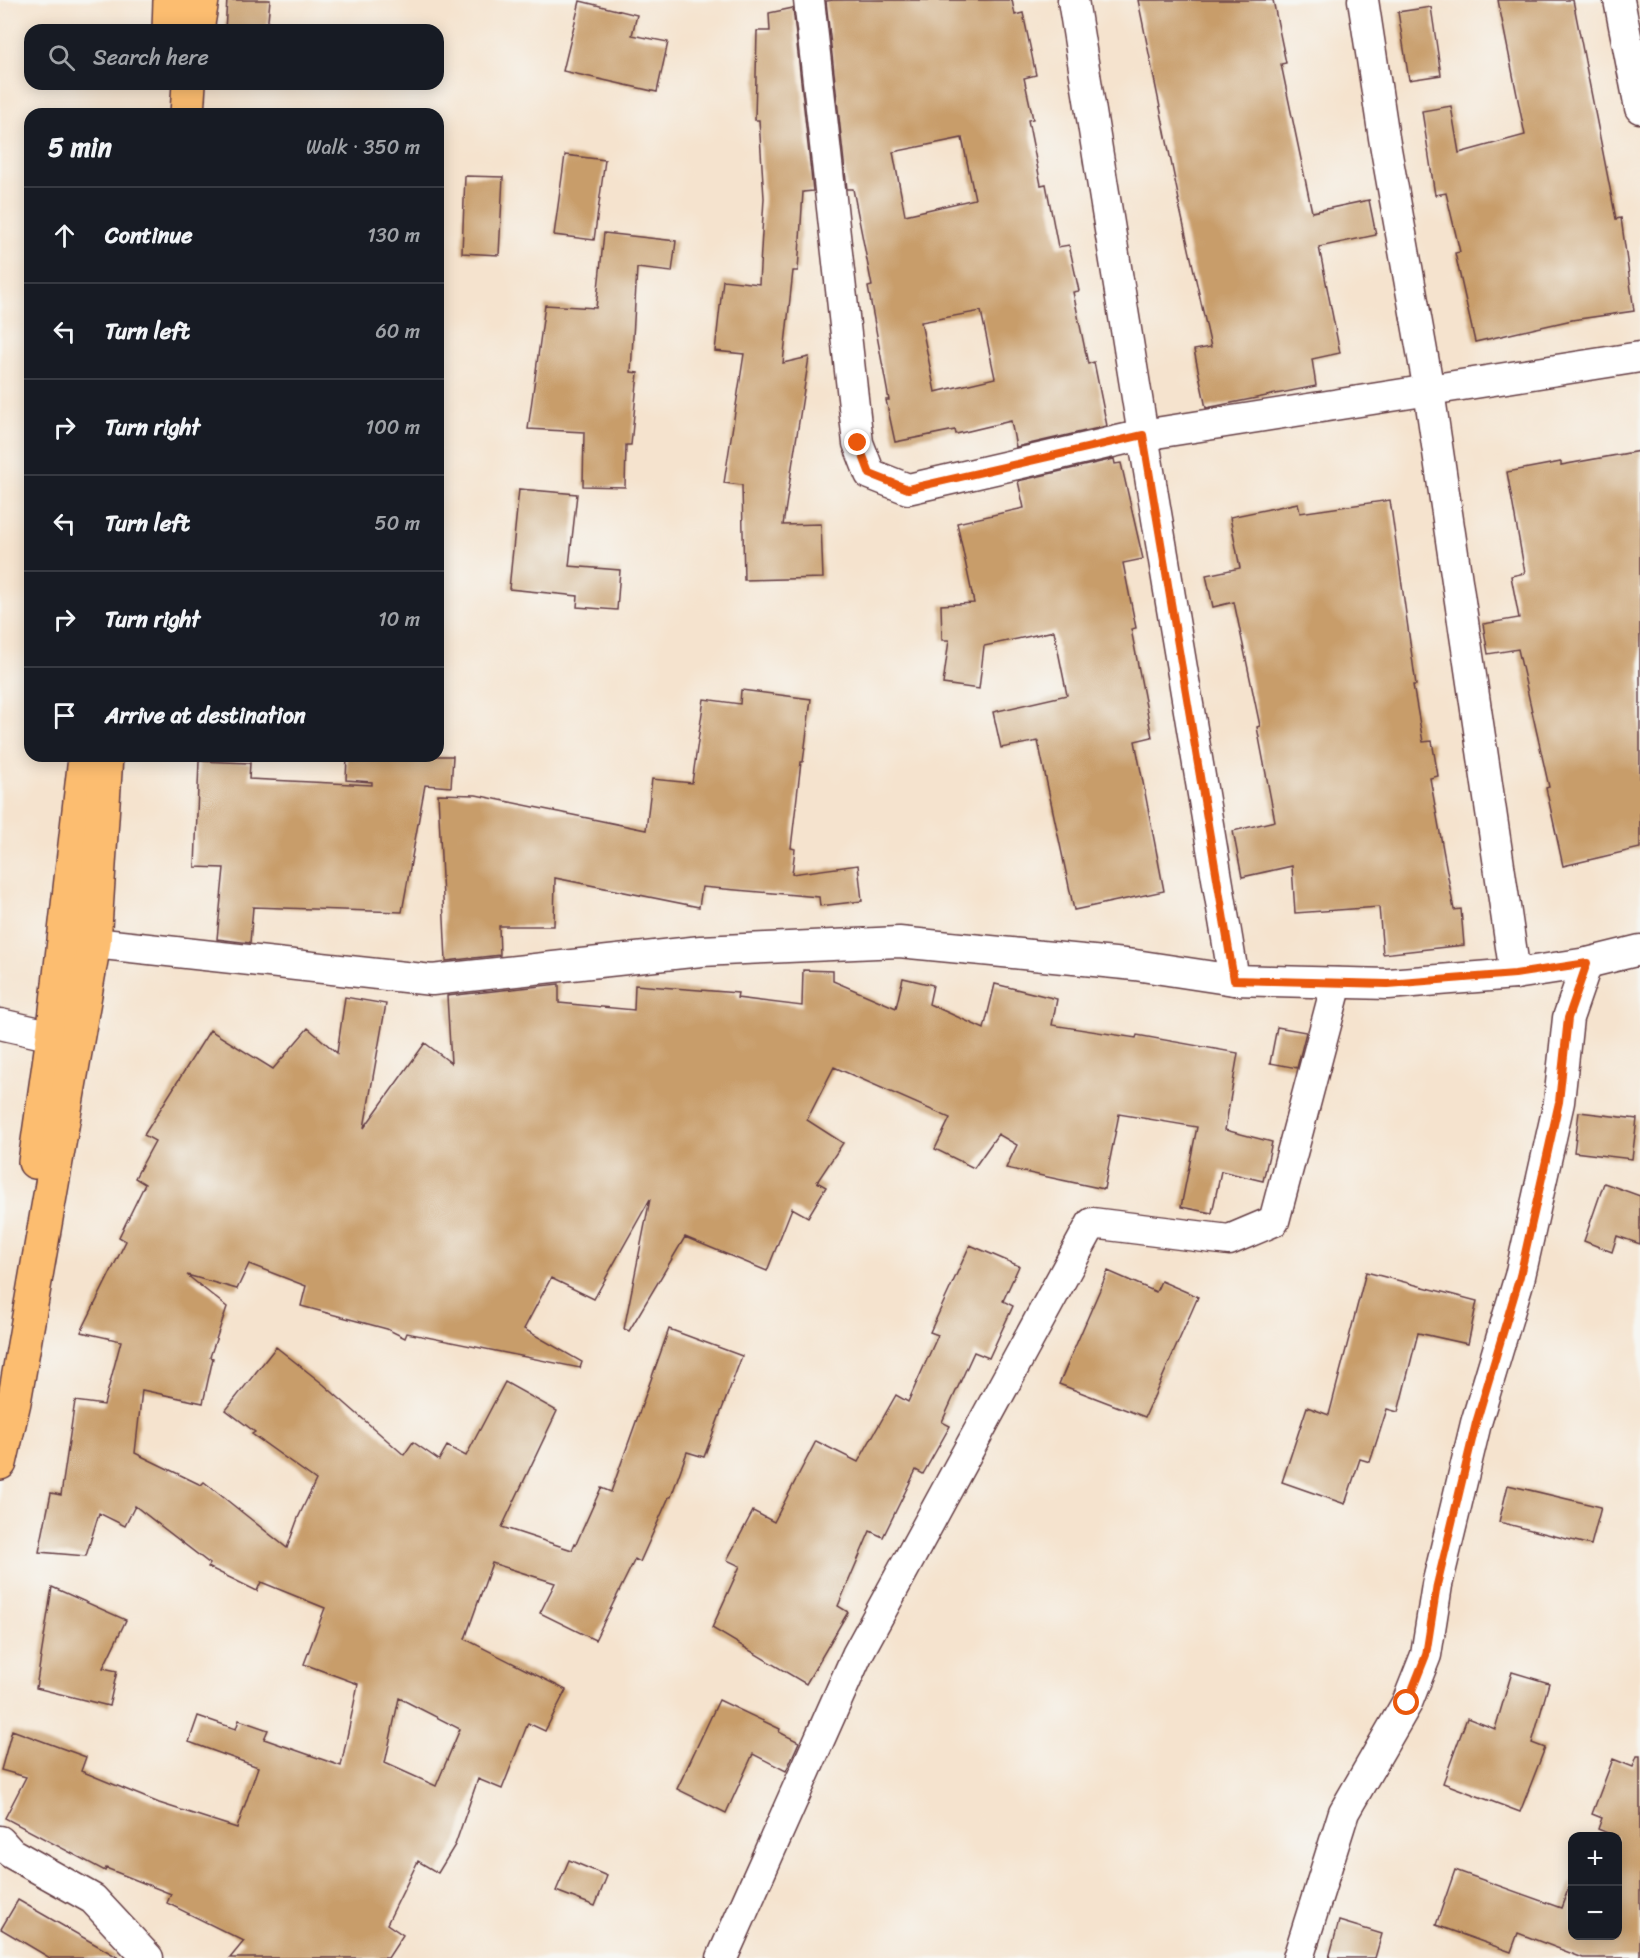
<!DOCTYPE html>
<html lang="en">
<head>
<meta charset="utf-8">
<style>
	body { margin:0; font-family:Sriracha,sans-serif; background:#242831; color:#f1f3f6 }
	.controls { position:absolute; right:18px; bottom:18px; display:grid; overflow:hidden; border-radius:12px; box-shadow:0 3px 15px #0003 }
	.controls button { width:54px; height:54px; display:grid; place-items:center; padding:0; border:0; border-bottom:2px solid #363941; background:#171b24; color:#f1f3f6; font:30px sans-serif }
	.stop { position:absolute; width:18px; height:18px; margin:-14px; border:4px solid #ea580c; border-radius:50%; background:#fff }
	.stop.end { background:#ea580c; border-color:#fff; box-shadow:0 2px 6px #0008 }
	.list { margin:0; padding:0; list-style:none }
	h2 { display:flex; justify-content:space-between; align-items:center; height:78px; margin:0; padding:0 24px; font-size:26px }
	h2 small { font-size:20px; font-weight:400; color:#9ea1a6 }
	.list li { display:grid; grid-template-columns:39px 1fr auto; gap:18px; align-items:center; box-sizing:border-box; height:96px; padding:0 24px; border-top:2px solid #363941 }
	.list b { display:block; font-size:22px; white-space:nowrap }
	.list em { font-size:20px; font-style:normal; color:#9ea1a6 }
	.icon { flex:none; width:33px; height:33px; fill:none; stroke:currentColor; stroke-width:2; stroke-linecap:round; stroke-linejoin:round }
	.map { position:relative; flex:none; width:1640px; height:1958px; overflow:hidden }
	.search { position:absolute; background:#171b24; box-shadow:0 3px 15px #0003; left:24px; top:24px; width:420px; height:66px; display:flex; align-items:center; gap:15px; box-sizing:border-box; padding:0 21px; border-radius:18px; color:#9ea1a6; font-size:22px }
	.panel { position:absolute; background:#171b24; box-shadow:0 3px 15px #0003; left:24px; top:108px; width:420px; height:654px; border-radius:18px }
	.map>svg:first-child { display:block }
	.building { fill:#c89d6b; fill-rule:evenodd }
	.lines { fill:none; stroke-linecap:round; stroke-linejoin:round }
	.street-casing { stroke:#643c43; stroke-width:33 }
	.primary-casing { stroke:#643c43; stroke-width:36 }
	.street { stroke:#fff; stroke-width:30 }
	.primary { stroke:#fcbd6f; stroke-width:33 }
	.route { stroke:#ea580c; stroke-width:8 }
</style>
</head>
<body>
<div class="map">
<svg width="1640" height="1958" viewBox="0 0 1640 1958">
	<rect width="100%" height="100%" fill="#f6f6f2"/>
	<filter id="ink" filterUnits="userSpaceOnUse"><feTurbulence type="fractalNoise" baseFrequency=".0167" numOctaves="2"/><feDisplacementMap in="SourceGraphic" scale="12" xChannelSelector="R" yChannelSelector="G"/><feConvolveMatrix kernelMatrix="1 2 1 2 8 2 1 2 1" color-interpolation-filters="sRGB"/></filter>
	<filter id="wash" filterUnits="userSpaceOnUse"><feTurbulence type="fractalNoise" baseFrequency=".008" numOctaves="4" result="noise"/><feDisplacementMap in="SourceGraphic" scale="24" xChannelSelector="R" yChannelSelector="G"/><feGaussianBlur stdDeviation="1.35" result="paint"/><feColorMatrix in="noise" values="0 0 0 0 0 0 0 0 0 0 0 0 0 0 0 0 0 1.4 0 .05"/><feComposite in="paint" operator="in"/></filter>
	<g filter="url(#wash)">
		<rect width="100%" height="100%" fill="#f5e3ce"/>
		<g id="blocks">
			<g class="building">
				<polygon points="227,0 270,0 267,30 225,30"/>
				<path d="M833 0H1012L1015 15 1023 13 1036 75 1024 78 1033 119 1028 120 1041 185 1046 184 1058 247 1069 245 1079 291 1073 292 1088 364 1094 362 1107 426 1016 447 1011 421 956 434 955 430 895 442 886 400H889L868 287 872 286 853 189H847L826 1ZM962 138 975 199 905 215 893 152ZM981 311 995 378 935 392 921 322Z"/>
				<polygon points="1138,0 1273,0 1286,63 1281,64 1312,212 1369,200 1376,235 1319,247 1340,353 1312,359 1316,386 1206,408 1194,350 1211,347 1178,200 1179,200"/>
				<polygon points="1498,0 1573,0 1616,219 1621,218 1634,311 1572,320 1475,342 1455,253 1460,252 1446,193 1435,195 1422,111 1451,106 1459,153 1525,135"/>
				<polygon points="580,1 637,15 632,35 668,42 657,92 563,71"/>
				<polygon points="1431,7 1441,75 1409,80 1398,12"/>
				<polygon points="793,8 813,191 803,192 798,271 793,271 783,363 809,357 783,525 821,524 823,578 744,580 742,485 724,483 744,354 715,351 723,280 759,284 764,198 759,120 755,120 757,31 770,31 769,13"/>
				<polygon points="565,155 605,160 594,240 554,235"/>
				<polygon points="465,176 503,177 499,255 462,253"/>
				<polygon points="604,233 676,241 672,272 637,268 631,372 638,373 631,445 626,445 625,487 583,486 584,432 528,429 545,305 596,308"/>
				<polygon points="1640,451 1640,848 1563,866 1546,788 1549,787 1518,649 1488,654 1483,624 1519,618 1511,576 1525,573 1507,472 1561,462 1561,465"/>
				<polygon points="1114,459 1115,464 1121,463 1143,559 1123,563 1136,628 1131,629 1152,737 1135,741 1164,891 1074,910 1038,741 1001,748 993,712 1067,695 1054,631 984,646 979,689 943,684 949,640 942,640 941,605 974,603 957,523 1024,508 1018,481"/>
				<polygon points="519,489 577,494 569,566 620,570 617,610 577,607 578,596 509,589"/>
				<polygon points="1390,500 1416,685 1413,685 1423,742 1432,741 1438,776 1430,778 1454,910 1461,909 1464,945 1383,954 1379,907 1295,913 1292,866 1242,877 1233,831 1275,821 1257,727 1260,726 1234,602 1213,607 1206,575 1240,568 1230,517 1298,503 1300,513"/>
				<polygon points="741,690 811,699 803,762 801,762 791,848 795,849 792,874 858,865 862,901 820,906 819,897 702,887 699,907 555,878 554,926 499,926 500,955 446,961 438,794 476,795 646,830 652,779 692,783 704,699 740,704"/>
				<polygon points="347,756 453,756 451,787 425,785 402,912 253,907 250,943 217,939 224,868 195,867 199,761 250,763 249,779 372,785 372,782 346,780"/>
				<path d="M803 970 833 971V981L896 1008 903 978 933 985 929 1004 984 1029 995 984 1057 999 1052 1025 1136 1038 1137 1035 1238 1053 1225 1130 1272 1142 1263 1181 1221 1171 1212 1213 1181 1207 1197 1127 1119 1114 1104 1189 1006 1168 1017 1145 998 1134 974 1168 935 1149 950 1118 834 1067 807 1120 843 1143 817 1182 826 1187 808 1217 792 1208 767 1271 685 1237 629 1331 624 1329 650 1199 594 1299 551 1278 524 1329 582 1362 580 1368 407 1333 405 1338 387 1329 301 1306 306 1286 249 1264 237 1289 187 1275 227 1307 210 1357 213 1358 203 1403 142 1390 135 1453 201 1485 204 1482 287 1548 298 1518 316 1480 252 1434 255 1432 226 1410 276 1347 323 1384 404 1455 413 1442 439 1460 447 1446 466 1456 505 1382 557 1411 502 1527 572 1550 575 1543 576 1544 601 1488 611 1492 669 1329 742 1356 704 1457 687 1452 671 1497H669L640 1562 635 1559 595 1640 540 1613 555 1583 492 1563 465 1639 566 1690 545 1731 528 1723 502 1789 478 1779 455 1845 438 1873 418 1861 387 1924 403 1935 388 1958H230L244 1941 167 1903 171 1894 106 1868 105 1871 5 1818 26 1777 1 1770 12 1730 86 1757 81 1771 159 1803 237 1828 258 1767 189 1742 198 1716 236 1729 239 1720 268 1730 264 1739 341 1766 358 1684 304 1664 325 1608 261 1582 257 1591 208 1567 210 1564 135 1506 125 1526 99 1513 86 1556 39 1552 51 1493 61 1495 75 1401 104 1405 121 1341 81 1332 126 1241 119 1237 145 1184 135 1178 155 1141 144 1135 210 1030 273 1069 308 1028 337 1053 345 997 386 1004 364 1128 425 1043 451 1063 447 996 559 984V1003L634 1010 635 985 738 993 737 998 802 1006ZM399 1698 460 1729 436 1786 385 1763Z"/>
				<polygon points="1277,1027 1306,1032 1297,1068 1270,1063"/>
				<polygon points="1579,1112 1637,1119 1632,1159 1574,1152"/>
				<polygon points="1604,1183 1640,1196 1640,1244 1617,1236 1612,1252 1584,1241"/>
				<polygon points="970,1245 1019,1266 1003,1301 1013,1306 989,1358 974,1352 942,1422 950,1426 923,1474 916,1470 883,1537 870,1531 838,1606 848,1612 806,1684 712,1628 740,1566 727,1560 753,1511 774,1522 816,1441 858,1462 896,1395 908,1402 938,1335 930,1332"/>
				<polygon points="1108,1271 1156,1292 1161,1281 1198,1297 1145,1417 1059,1384"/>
				<polygon points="1366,1272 1477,1301 1468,1344 1418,1333 1398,1412 1387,1409 1370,1462 1360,1459 1345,1504 1282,1482 1307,1407 1329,1415"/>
				<polygon points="1508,1485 1601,1507 1591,1545 1499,1522"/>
				<polygon points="52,1587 126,1620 103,1668 117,1671 109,1706 36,1688"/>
				<polygon points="1512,1672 1549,1683 1532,1743 1545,1748 1520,1812 1443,1783 1467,1718 1495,1729"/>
				<polygon points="719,1700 780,1729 779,1732 799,1742 786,1771 753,1754 726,1813 677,1789"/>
				<polygon points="1637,1756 1640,1756 1640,1958 1583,1958 1518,1933 1511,1952 1436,1925 1455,1870 1561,1908 1571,1882 1572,1883 1572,1935 1617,1935 1617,1836 1606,1836 1608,1833 1598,1829 1602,1818 1592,1814 1613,1759 1633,1767"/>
				<polygon points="569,1860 607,1876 595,1906 556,1891"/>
				<polygon points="18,1900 119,1958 50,1958 1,1929"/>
				<polygon points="1339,1921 1382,1934 1375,1958 1329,1958"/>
			</g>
		</g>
	</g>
	<g filter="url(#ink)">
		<use href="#blocks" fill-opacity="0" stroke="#643c43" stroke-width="1.5"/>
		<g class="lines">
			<defs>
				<g id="street">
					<polyline points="809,0 858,443 870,474 908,489 1143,435 1640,357"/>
					<polyline points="1073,0 1143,435 1234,980"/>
					<polyline points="1363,0 1384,138 1429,391 1515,974"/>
					<polyline points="1619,0 1640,108"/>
					<polyline points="94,943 432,980 701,951 899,942 1135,965 1234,980 1388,984 1515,974 1587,963 1640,950"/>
					<polyline points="0,1024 53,1036"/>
					<polyline points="0,1841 11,1853 93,1899 148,1958"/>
					<polyline points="722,1958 857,1655 1092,1223 1229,1240 1274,1221 1337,983"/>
					<polyline points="1298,1958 1344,1812 1407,1703 1426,1655 1437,1585 1476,1423 1520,1276 1559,1102 1568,1018 1587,963"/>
				</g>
				<g id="primary">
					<polyline points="169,30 170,0"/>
					<polyline points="197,30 202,0"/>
					<polyline points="187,114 189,84"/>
					<polyline points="35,1162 53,1036 85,758"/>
					<polyline points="0,1463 14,1402 94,943 106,756"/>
				</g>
			</defs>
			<use href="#street" class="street-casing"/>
			<use href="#primary" class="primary-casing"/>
			<use href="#street" class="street"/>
			<use href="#primary" class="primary"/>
		</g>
	</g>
	<g class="lines" filter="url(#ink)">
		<polyline class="route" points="858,443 870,474 908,489 1143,435 1234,980 1388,984 1515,974 1587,963 1568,1018 1559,1102 1520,1276 1476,1423 1437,1585 1426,1655 1407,1703"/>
	</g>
</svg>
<div class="controls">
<button>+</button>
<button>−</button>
</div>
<div class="stop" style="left:1407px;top:1703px"></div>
<div class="stop end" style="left:858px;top:443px"></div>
<div class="search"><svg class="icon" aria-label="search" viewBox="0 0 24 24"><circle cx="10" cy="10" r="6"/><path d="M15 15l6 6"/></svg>Search here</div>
<section class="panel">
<h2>5 min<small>Walk · 350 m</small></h2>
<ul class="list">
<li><svg class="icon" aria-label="ahead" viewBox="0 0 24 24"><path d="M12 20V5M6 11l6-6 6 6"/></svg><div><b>Continue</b></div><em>130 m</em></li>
<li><svg class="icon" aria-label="left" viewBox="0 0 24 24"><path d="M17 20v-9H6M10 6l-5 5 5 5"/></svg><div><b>Turn left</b></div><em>60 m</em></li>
<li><svg class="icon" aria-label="right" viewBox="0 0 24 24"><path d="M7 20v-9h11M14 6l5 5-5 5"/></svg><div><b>Turn right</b></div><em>100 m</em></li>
<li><svg class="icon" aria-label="left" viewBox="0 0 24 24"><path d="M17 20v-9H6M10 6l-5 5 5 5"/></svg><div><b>Turn left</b></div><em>50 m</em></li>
<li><svg class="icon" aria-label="right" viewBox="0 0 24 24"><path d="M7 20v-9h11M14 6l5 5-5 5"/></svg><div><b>Turn right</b></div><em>10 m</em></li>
<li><svg class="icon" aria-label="arrive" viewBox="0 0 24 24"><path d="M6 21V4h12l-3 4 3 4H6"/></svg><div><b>Arrive at destination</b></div></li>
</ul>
</section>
</div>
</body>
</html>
